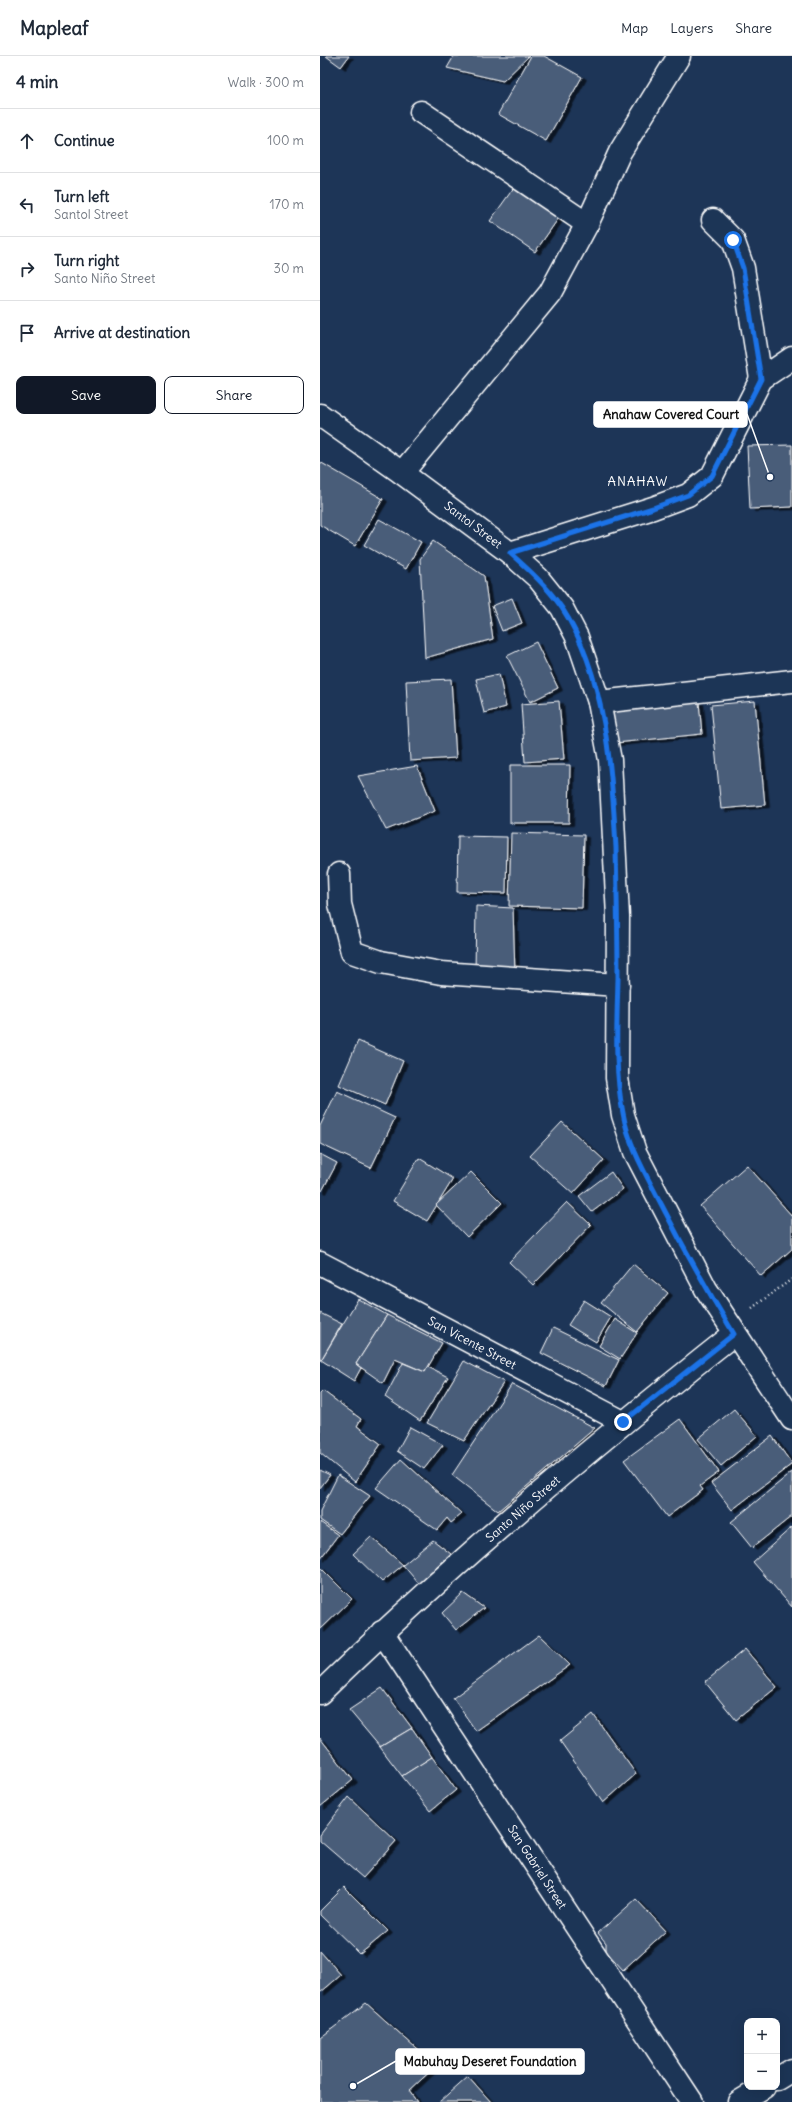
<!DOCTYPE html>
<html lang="en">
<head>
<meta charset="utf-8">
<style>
	body { margin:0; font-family:Delius,sans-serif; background:#f6f6f7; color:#1f2937 }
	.controls { position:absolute; right:12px; bottom:12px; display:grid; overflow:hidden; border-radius:8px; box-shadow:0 4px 16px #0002 }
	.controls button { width:36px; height:36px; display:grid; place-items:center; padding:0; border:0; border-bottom:1px solid #e0e1e3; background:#fff; color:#1f2937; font:20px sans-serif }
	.stop { position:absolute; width:12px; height:12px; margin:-9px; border:3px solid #1a73e8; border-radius:50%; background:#fff }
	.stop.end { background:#1a73e8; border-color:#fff; box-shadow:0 1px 4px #0008 }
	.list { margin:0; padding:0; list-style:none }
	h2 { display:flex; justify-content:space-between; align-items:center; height:52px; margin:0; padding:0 16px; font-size:17px }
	h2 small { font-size:13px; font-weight:400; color:#747a83 }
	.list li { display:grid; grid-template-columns:26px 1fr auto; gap:12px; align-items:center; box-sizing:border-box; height:64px; padding:0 16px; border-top:1px solid #e0e1e3 }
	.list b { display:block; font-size:15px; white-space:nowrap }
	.list p { margin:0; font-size:13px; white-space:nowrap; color:#747a83 }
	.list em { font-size:13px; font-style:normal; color:#747a83 }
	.actions { display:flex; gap:8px; padding:12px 16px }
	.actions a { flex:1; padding:9px 0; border:1px solid #111827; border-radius:8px; text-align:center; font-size:14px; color:#111827 }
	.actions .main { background:#111827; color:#fff }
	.icon { flex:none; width:22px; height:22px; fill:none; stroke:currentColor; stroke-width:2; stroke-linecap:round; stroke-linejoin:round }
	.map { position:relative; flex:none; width:472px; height:2046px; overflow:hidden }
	header { display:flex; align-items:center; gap:24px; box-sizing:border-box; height:56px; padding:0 20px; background:#fff; border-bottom:1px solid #e0e1e3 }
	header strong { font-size:19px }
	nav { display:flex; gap:22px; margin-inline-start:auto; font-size:14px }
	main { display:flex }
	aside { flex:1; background:#fff }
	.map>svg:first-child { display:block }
	.building { fill:#4a5d79; stroke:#fff; filter:url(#shadow) }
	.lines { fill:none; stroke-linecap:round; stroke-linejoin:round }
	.minor-casing { stroke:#fff; stroke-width:25 }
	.major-casing { stroke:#fff; stroke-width:25 }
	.path { stroke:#fff; stroke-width:2.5; stroke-dasharray:1 3; stroke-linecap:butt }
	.minor { stroke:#1d3557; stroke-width:22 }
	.major { stroke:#1d3557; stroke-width:22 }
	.route { stroke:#1a73e8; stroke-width:5 }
	.labels { text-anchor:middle; stroke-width:3; stroke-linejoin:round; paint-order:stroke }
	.street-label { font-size:12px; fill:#fff; stroke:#1d3557 }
	.neighbourhood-label { font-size:13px; letter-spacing:1px; fill:#fff; stroke:#1d3557 }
	.leader { fill:none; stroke:#fff; stroke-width:1.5 }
	.callout-dot { fill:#fff; stroke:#1d3557; stroke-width:1.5 }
	.callout { fill:#fff; stroke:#fff; stroke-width:1.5 }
	.callout-label { font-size:13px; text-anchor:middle; font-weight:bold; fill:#111 }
</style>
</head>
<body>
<header>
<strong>Mapleaf</strong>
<nav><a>Map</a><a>Layers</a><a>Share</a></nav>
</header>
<main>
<aside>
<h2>4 min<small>Walk · 300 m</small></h2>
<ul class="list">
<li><svg class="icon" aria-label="ahead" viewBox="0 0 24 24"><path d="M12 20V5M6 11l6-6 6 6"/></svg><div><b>Continue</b></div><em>100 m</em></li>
<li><svg class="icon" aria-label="left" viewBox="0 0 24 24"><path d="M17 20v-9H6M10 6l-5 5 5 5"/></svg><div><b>Turn left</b><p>Santol Street</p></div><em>170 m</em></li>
<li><svg class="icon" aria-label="right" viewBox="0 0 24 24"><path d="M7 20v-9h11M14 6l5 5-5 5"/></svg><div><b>Turn right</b><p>Santo Niño Street</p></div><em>30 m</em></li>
<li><svg class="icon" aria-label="arrive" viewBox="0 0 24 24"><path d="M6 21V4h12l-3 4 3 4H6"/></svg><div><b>Arrive at destination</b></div></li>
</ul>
<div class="actions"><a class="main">Save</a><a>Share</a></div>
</aside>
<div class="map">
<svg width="472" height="2046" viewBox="0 0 472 2046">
	<defs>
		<filter id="shadow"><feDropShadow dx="4.5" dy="2.5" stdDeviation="0" flood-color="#0009"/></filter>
	</defs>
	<rect width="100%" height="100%" fill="#1d3557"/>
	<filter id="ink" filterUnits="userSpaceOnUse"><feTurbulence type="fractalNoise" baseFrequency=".025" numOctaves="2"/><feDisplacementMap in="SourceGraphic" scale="8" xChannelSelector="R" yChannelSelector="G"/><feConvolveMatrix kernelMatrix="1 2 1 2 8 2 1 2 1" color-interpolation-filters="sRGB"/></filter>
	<g filter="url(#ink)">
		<g class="building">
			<polygon points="6,0 29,0 21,11"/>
			<polygon points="134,0 209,0 183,25 127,12"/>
			<polygon points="211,0 224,0 262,21 226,85 178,58"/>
			<polygon points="200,123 245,153 215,196 170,165"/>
			<polygon points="472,389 472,451 430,453 427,390"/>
			<polygon points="0,406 63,443 35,490 0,469"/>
			<polygon points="59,463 101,486 86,513 44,489"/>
			<polygon points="113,485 164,520 173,583 105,602 100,503"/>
			<polygon points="192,542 202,567 182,575 172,550"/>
			<polygon points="216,586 238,632 210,646 187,600"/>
			<polygon points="179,618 186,651 164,657 156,623"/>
			<polygon points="131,623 136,702 90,705 86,625"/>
			<polygon points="239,645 244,703 205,706 201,648"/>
			<polygon points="435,645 445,749 401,753 391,649"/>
			<polygon points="379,646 382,678 296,687 292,654"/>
			<polygon points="190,709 250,709 249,767 190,767"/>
			<polygon points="97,710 115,755 66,774 38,720"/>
			<polygon points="191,777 264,779 262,852 189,850"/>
			<polygon points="138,780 187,781 186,837 137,836"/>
			<polygon points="156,850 193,852 195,918 155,917"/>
			<polygon points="38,985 83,1005 65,1049 19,1029"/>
			<polygon points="17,1035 75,1062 51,1112 0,1088 0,1070"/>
			<polygon points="242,1066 284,1104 253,1138 210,1100"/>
			<polygon points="0,1098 17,1107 2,1135 0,1134"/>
			<polygon points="99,1102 133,1123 107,1165 73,1145"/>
			<polygon points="427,1109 472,1160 472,1193 441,1220 380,1150"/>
			<polygon points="151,1116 182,1147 147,1181 116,1149"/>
			<polygon points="291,1116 303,1133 272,1156 259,1140"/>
			<polygon points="247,1146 271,1169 213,1229 189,1206"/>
			<polygon points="313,1208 348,1237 317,1276 281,1247"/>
			<polygon points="38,1243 67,1259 36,1308 41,1312 34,1325 1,1304"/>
			<polygon points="264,1244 291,1261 276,1286 248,1269"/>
			<polygon points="0,1257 22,1268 1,1304 0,1303"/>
			<polygon points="67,1259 122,1287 105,1316 75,1303 63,1327 36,1308"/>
			<polygon points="295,1263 317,1277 300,1303 279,1290"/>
			<polygon points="233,1272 299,1304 286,1330 221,1297"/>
			<polygon points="144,1305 184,1326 144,1385 107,1367"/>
			<polygon points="83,1307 105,1316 108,1311 128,1321 100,1365 65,1341"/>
			<polygon points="192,1328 275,1372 178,1455 132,1419"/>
			<polygon points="3,1335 41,1363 37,1370 61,1388 35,1426 0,1397 0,1338"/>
			<polygon points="414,1353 437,1380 401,1410 378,1383"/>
			<polygon points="360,1363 399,1416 380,1430 383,1434 347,1461 304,1404"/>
			<polygon points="90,1371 123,1389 104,1413 77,1395"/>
			<polygon points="452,1380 472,1408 412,1454 391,1427"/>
			<polygon points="81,1403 142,1458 131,1467 127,1462 117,1474 56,1432"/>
			<polygon points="0,1414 10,1419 0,1432"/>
			<polygon points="472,1416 472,1460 432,1492 411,1466"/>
			<polygon points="18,1419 50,1440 20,1478 0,1464 0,1455"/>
			<polygon points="0,1466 18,1479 0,1503"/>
			<polygon points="472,1471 472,1551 433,1506"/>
			<polygon points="51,1481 83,1509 62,1526 33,1498"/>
			<polygon points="113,1484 131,1498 99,1528 83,1509"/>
			<polygon points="0,1511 32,1543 0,1574"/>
			<polygon points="143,1537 164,1552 136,1574 122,1557"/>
			<polygon points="219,1579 250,1609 156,1675 133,1642"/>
			<polygon points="425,1593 457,1631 416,1664 385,1626"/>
			<polygon points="62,1632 92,1672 60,1691 29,1654"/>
			<polygon points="273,1658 316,1718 283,1747 240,1685"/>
			<polygon points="92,1672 112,1701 82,1720 60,1691"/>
			<polygon points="0,1682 33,1724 0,1751"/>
			<polygon points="112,1701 136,1734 110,1755 82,1720"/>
			<polygon points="29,1741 76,1785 43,1822 0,1785 0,1779"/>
			<polygon points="24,1831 68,1875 40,1898 0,1859 0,1855"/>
			<polygon points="316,1843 346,1875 303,1914 286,1895 286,1887 278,1877"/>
			<polygon points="0,1895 21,1919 0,1937"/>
			<polygon points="46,1947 116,2010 89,2035 97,2046 0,2046 0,1982"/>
			<polygon points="148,2020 171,2046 119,2046"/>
		</g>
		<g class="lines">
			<defs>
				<g id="minor">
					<polyline points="101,56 267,168"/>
					<polyline points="393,164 413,184 423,212 441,323"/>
					<polyline points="82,417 230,237 267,168 300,96 359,0"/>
					<polyline points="190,497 333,452 368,439 392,420 441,323 472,302"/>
					<polyline points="279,646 472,625"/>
					<polyline points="19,818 20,848 32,896 61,906 121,917 298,929"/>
					<polyline points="0,1207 303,1366"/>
					<polyline points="62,1576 372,2046"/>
					<path d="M0 1637C131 1509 271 1391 414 1278"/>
					<polyline points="457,2023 472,2014"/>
					<polyline points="419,2046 444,2031"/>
				</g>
				<polyline id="major" points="0,359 82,417 190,497 218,522 242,552 257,581 279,646 290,704 298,861 297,1022 303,1059 315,1096 386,1233 472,1363"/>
			</defs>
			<use href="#minor" class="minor-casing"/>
			<use href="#major" class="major-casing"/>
			<polyline class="path" points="432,1252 472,1223"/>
			<use href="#minor" class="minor"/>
			<use href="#major" class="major"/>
		</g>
	</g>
	<g class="lines" filter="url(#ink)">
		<path class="route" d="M303 1366 414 1278C387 1234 362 1189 338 1142 324 1115 308 1087 303 1057 294 1013 297 967 298 922 298 879 297 835 296 792 292 714 286 619 242 552 227 530 209 514 190 497L333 452 368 439 392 420 441 323 423 212 413 184"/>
	</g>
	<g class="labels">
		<g class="street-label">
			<text transform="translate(153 469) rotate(37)" y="4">Santol Street</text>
			<text transform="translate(152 1287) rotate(28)" y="4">San Vicente Street</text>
			<text transform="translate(203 1453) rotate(-41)" y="4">Santo Niño Street</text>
			<text transform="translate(217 1811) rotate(57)" y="4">San Gabriel Street</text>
		</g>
		<g class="neighbourhood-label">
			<text x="318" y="430">ANAHAW</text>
		</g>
	</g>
	<path class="leader" d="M450 421L427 358M33 2030L76 2005"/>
	<g class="callout-dot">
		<circle cx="450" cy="421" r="4"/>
		<circle cx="33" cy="2030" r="4"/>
	</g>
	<g class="callout">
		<rect x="274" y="346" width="153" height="25" rx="4"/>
		<rect x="76" y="1993" width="188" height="25" rx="4"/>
	</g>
	<g class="callout-label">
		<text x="351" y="363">Anahaw Covered Court</text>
		<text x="170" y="2010">Mabuhay Deseret Foundation</text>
	</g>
</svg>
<div class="controls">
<button>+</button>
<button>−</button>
</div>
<div class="stop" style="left:413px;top:184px"></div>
<div class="stop end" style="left:303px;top:1366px"></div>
</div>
</main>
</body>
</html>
